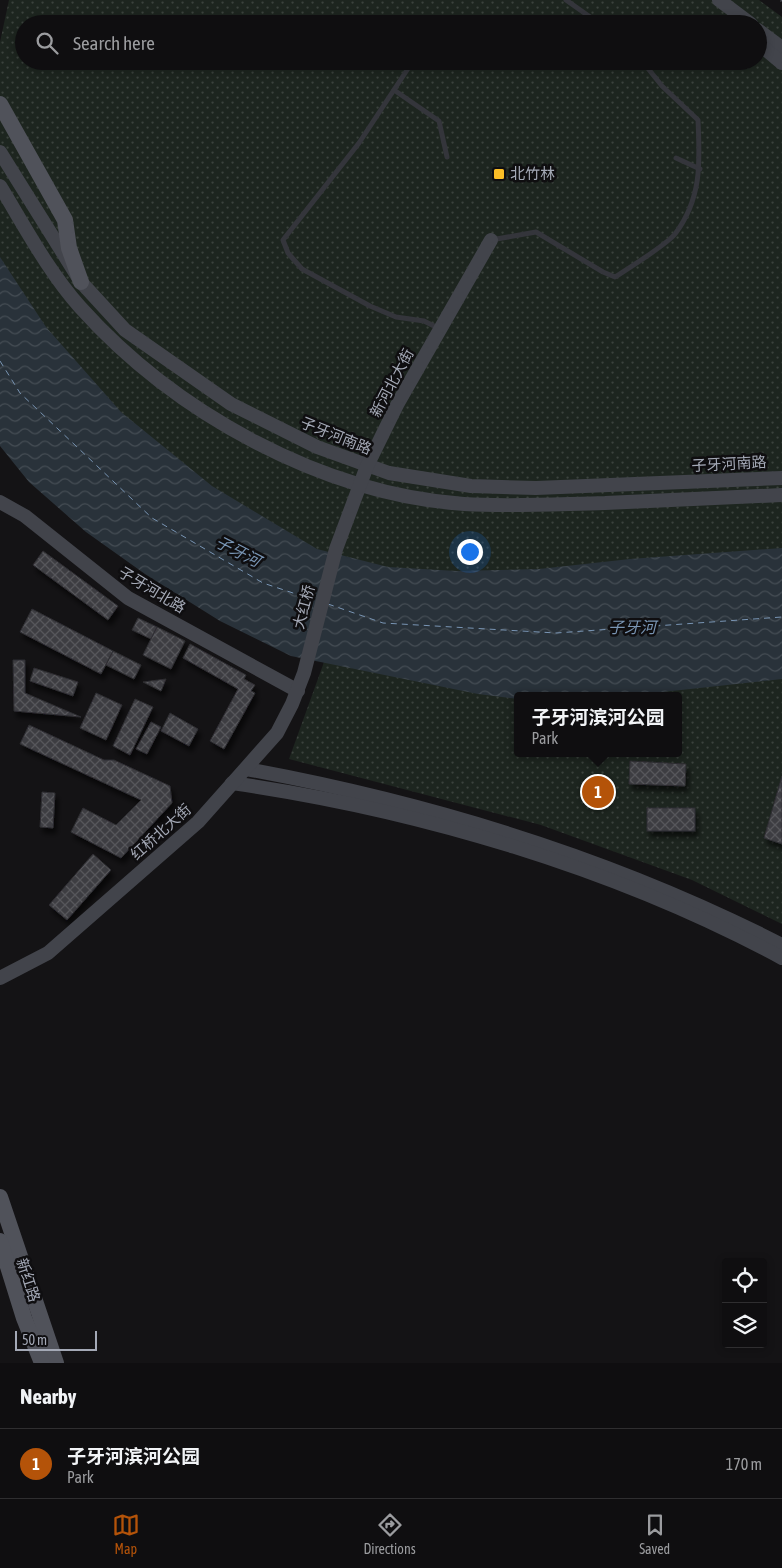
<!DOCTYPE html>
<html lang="en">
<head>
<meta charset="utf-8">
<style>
	body { margin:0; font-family:"Asap Condensed","Noto Sans SC",sans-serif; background:#181719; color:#f1f3f6 }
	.controls { position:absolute; right:15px; bottom:15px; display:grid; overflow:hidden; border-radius:5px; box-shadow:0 2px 8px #0003 }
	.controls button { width:45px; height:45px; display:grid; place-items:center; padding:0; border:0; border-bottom:1px solid #2f2e30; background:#0f0e10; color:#f1f3f6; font:25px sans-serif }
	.scale { position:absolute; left:15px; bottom:12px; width:82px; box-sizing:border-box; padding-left:5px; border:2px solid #a4a9b6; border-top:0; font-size:14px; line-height:18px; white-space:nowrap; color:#a4a9b6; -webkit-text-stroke:4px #0f0e10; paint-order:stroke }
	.you { position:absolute; left:469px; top:551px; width:18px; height:18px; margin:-12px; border:4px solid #fff; border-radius:50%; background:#1a73e8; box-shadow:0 0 0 8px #1a73e833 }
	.badge { display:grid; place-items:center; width:32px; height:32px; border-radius:50%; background:#b45309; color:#fff; font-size:16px; font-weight:700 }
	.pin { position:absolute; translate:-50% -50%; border:2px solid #fff; box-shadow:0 1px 5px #0006 }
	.popup { position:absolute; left:514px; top:692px; width:168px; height:65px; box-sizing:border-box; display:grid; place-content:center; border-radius:5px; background:#0f0e10; filter:drop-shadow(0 1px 4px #0005); font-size:16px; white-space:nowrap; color:#9b9c9f }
	.popup b { font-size:19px; color:#f1f3f6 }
	.popup::after { content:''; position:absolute; left:50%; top:100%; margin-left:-10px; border:10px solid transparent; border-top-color:#0f0e10 }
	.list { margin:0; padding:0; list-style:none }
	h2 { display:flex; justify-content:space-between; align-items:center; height:65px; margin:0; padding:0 20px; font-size:21px }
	h2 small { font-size:16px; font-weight:400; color:#9b9c9f }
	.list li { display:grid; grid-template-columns:32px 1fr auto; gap:15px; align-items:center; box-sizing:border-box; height:70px; padding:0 20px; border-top:1px solid #2f2e30 }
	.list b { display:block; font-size:19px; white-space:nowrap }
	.list p { margin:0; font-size:16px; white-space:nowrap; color:#9b9c9f }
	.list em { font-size:16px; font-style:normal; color:#9b9c9f }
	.icon { flex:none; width:28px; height:28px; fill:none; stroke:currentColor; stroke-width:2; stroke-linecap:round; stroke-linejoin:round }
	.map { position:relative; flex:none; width:782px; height:1363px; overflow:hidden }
	.search { position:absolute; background:#0f0e10; box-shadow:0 2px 8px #0003; left:15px; right:15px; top:15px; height:55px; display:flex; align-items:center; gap:12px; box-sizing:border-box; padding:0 18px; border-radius:28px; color:#9b9c9f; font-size:19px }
	.sheet { height:135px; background:#0f0e10 }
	nav { display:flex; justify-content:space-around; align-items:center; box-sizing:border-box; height:70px; border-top:1px solid #2f2e30; background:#0f0e10; font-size:14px; color:#9b9c9f }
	nav a { display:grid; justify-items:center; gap:2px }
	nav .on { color:#b45309 }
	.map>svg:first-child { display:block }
	.park { fill:url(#park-dots); fill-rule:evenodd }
	.water { fill:url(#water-waves) }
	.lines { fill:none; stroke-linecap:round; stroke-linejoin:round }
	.ferry { stroke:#7995b4; stroke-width:1; stroke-dasharray:6 5; stroke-linecap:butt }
	.building { fill:url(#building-cross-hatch); stroke:#2e2d32; filter:url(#shadow) }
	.lane { stroke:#34353b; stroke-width:5 }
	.secondary { stroke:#42444b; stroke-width:14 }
	.primary { stroke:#50525a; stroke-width:16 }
	.rail { stroke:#494b52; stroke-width:3; stroke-dasharray:6 5; stroke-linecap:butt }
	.poi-dot { fill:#fbbe26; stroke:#0f0e10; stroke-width:2 }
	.labels { text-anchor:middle; stroke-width:5; stroke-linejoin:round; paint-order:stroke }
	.poi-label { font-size:15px; fill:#a4a9b6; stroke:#0f0e10; text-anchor:start }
	.street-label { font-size:15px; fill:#a4a9b6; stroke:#0f0e10 }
	.water-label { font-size:16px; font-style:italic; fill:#7995b4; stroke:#0f0e10 }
</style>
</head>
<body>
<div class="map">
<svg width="782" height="1363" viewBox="0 0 782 1363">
	<defs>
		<pattern id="park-dots" width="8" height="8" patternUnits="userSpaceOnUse" patternTransform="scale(1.25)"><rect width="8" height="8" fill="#1d251f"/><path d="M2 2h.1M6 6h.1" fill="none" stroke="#3b423d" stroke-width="1.8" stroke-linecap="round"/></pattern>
		<pattern id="water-waves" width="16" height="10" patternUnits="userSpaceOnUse" patternTransform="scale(1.25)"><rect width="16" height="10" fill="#29323a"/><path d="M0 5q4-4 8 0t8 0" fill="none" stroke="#454d54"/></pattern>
		<pattern id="building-cross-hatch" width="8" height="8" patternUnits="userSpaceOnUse" patternTransform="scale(1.25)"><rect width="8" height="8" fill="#3e3e42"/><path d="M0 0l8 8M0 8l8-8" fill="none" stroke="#57575b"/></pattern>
		<filter id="shadow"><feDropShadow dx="3" dy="5.5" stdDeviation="2.5" flood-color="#0009"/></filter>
	</defs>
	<rect width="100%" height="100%" fill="#141315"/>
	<g class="park">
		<path d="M9 0H759L782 17V568L475 586 308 554 182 479 74 383 0 274V42ZM24 24H758V61H24Z"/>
		<path d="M328 651 782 660V924L692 880 541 825 289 759ZM518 696H678V753H518Z"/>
	</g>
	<polygon class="water" points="0,257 46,327 121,412 212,486 317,549 388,567 457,571 539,569 630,559 782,548 782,679 626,696 518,696 518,699 478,694 291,656 220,621 145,574 86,532 29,482 0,446"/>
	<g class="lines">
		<g class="ferry">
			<polyline points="0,361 20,393 152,518 263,583 317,601"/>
			<polyline points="328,604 383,623 556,633 782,617"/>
		</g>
	</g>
	<g class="building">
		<polygon points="43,551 118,606 108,620 33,565"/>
		<polygon points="32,609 113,651 101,674 20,632"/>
		<polygon points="138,618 157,627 151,639 132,630"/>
		<polygon points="157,627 185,641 171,669 143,655"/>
		<polygon points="190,644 246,675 244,679 255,685 251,691 255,693 224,749 210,741 238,689 183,658"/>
		<polygon points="113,651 141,665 134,679 106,665"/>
		<polygon points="13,660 25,660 25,693 81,717 14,711"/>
		<polygon points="34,668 78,682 73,696 30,681"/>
		<polygon points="166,679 161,691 143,682"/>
		<polygon points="96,693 122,705 106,740 80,728"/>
		<polygon points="135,699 153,707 130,755 113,746"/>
		<polygon points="170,713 198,729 189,746 161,731"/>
		<polygon points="151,722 161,727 147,754 136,749"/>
		<polygon points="29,725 104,760 114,760 170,786 172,803 121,858 71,832 83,808 116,825 141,800 20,744"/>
		<polygon points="630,761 686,764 685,786 629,784"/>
		<polygon points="782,776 782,844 764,838"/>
		<polygon points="42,792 55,793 53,828 40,827"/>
		<rect x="647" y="808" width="48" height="23"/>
		<polygon points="93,854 111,870 67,920 49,905"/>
	</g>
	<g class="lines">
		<g class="lane">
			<polyline points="566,0 600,24"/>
			<polyline points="411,64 359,143 283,240 288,253 302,269 370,306 396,317 424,321 440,329"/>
			<polyline points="394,90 439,121 447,157"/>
			<polyline points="676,158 700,169"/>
			<path d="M491 240 536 232 603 272 615 277C629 268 666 245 675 234 702 198 700 162 698 120L662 86 642 61"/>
		</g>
		<g class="secondary">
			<polyline points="719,0 751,24"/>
			<polyline points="758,30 782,48"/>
			<polyline points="758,43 782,63"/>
			<polyline points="0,152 81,282 125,330 231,404 317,447 389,473 471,486 536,488 782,478"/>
			<path d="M0 186C25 227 48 271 80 307 175 413 322 494 464 504 511 507 558 504 605 503 664 500 723 498 782 495"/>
			<polyline points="0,502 25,516 128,598 298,691"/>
			<path d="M246 769C431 803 614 859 782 945"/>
			<path d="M232 783C419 810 615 868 782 958"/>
			<polyline points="0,978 48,953 198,822 277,733 292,704 304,673 336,549 367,466 398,403 491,240"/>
		</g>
		<g class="primary">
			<polyline points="0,104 65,220 69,248 81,282"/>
			<polyline points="0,1197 56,1363"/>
			<polyline points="0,1241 24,1318 42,1363"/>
		</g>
		<polyline class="rail" points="781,0 782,1"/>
	</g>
	<rect class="poi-dot" x="493" y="168" width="12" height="12" rx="2.5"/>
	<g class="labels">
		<g class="poi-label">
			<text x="510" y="179">北竹林</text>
		</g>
		<g class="street-label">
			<text transform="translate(392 383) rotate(-62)" y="5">新河北大街</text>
			<text transform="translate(336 436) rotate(22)" y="5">子牙河南路</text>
			<text transform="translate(729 464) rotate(-3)" y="5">子牙河南路</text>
			<text transform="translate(152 590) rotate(31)" y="5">子牙河北路</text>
			<text transform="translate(304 607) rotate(-75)" y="5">大红桥</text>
			<text transform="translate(161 832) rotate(-42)" y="5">红桥北大街</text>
			<text transform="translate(28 1280) rotate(72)" y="5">新红路</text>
		</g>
		<g class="water-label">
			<text transform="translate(238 551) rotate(27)" y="6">子牙河</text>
			<text x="632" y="633">子牙河</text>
		</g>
	</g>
</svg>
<div class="controls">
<button><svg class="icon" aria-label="locate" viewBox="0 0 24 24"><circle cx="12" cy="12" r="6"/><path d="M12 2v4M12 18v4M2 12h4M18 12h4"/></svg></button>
<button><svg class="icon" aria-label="layers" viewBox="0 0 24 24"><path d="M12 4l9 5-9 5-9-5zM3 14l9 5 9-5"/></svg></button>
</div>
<div class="scale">50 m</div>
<div class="you"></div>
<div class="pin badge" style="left:598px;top:792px">1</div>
<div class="popup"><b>子牙河滨河公园</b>Park</div>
<div class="search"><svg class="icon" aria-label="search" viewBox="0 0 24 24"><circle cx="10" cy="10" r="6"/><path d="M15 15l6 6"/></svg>Search here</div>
</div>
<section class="sheet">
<h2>Nearby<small></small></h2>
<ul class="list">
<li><span class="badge">1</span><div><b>子牙河滨河公园</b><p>Park</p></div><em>170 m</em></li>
</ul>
</section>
<nav>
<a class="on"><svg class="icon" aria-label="map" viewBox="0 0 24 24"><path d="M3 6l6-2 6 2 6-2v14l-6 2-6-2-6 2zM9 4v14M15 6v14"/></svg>Map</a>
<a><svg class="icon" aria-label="directions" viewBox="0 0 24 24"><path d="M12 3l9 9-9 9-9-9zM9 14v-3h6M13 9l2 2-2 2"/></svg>Directions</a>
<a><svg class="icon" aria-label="saved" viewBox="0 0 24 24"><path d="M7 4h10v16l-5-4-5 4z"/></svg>Saved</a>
</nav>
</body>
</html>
